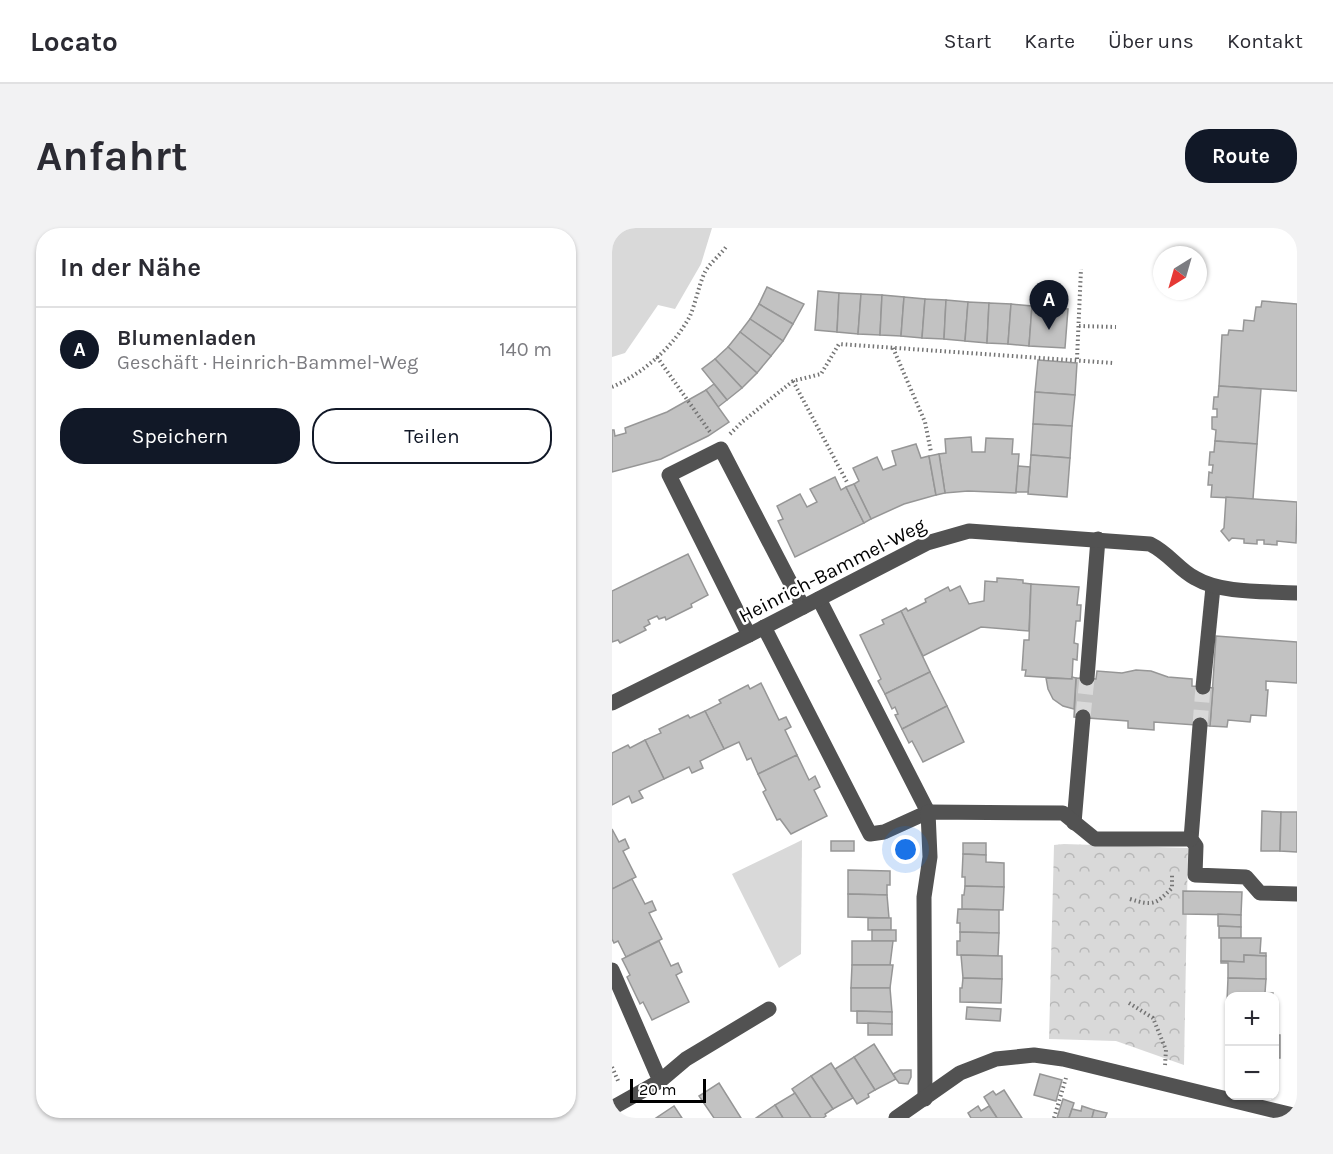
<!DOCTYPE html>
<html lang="de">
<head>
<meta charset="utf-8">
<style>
	body { margin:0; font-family:Karla,sans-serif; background:#f2f2f3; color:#2b2b33 }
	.controls { position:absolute; right:18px; bottom:18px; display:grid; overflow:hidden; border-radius:12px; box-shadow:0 2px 4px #0004 }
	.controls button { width:54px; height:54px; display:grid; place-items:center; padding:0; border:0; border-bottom:2px solid #e1e1e2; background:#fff; color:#2b2b33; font:30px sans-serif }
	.compass { position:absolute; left:541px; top:18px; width:54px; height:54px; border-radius:50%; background:#fff; box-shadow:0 2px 4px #0004; rotate:217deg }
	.scale { position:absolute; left:18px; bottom:15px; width:76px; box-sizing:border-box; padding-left:6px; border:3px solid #000; border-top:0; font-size:16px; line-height:21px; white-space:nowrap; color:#000; -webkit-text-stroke:4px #fff; paint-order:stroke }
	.you { position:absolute; left:294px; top:622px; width:21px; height:21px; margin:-15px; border:4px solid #fff; border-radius:50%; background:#1a73e8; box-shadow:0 0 0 9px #1a73e833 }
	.badge { display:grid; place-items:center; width:39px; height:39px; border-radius:50%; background:#111827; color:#fff; font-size:20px; font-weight:700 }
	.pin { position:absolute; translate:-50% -50px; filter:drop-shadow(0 2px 3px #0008) }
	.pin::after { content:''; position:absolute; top:32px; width:21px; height:18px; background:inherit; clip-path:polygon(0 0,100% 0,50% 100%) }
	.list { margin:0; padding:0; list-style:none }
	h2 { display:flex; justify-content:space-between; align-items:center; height:78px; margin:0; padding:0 24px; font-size:26px }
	h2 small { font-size:20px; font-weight:400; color:#7c7c81 }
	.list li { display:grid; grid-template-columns:39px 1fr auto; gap:18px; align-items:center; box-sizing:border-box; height:84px; padding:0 24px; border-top:2px solid #e1e1e2 }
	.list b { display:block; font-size:22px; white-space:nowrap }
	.list p { margin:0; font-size:20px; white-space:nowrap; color:#7c7c81 }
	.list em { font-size:20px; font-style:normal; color:#7c7c81 }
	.actions { display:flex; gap:12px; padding:18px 24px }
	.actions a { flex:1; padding:14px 0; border:2px solid #111827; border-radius:24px; text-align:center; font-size:21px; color:#111827 }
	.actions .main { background:#111827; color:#fff }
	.map { position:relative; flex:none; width:685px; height:890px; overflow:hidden; border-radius:24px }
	header { display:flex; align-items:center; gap:36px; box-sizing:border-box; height:84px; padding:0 30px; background:#fff; border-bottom:2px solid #e1e1e2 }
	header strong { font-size:28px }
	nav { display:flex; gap:33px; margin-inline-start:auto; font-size:21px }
	.intro { display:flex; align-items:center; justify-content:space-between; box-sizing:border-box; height:144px; padding:0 36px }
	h1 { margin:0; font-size:42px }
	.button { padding:15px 27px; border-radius:24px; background:#111827; color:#fff; font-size:21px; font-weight:700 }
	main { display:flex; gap:36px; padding:0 36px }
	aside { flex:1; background:#fff; border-radius:24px; box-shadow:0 2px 4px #0004 }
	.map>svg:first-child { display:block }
	.green { fill:#d9d9d9 }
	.park { fill:url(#park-crowns) }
	.building { fill:#c2c2c2; stroke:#969696; stroke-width:1.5 }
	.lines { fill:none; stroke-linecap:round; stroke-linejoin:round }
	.minor-tunnel { stroke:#d9d9d9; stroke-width:15; stroke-dasharray:15 8; stroke-linecap:butt }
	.path { stroke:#747474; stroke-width:4; stroke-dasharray:1.5 3; stroke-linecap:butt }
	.minor { stroke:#525252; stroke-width:15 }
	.labels { text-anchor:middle; stroke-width:5; stroke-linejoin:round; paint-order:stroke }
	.street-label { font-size:20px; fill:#000; stroke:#fff }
</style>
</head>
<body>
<header>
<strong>Locato</strong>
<nav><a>Start</a><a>Karte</a><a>Über uns</a><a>Kontakt</a></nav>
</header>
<div class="intro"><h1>Anfahrt</h1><a class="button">Route</a></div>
<main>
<aside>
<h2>In der Nähe<small></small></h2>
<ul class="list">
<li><span class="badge">A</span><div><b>Blumenladen</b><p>Geschäft · Heinrich-Bammel-Weg</p></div><em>140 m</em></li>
</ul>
<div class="actions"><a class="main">Speichern</a><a>Teilen</a></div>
</aside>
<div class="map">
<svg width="685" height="890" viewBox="0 0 685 890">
	<defs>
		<pattern id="park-crowns" width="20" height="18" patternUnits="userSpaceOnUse" patternTransform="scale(1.5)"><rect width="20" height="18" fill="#d9d9d9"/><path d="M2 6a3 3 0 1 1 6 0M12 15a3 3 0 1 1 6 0" fill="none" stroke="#b8b8b8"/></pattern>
	</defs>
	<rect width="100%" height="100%" fill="#fff"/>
	<g class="green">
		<polygon points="0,0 100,0 89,36 63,81 46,77 13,125 0,129"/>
		<polygon points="190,612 189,726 167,740 120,646"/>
	</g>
	<polygon class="park" points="452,616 576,620 572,837 504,813 437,811 442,617"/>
	<g class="building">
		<polygon points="155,59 192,76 181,96 147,76"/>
		<polygon points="206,63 227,65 225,104 203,102"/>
		<polygon points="227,65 249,66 246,106 225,104"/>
		<polygon points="249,66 270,67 268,107 246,106"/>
		<polygon points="270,67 292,69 289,108 268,107"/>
		<polygon points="292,69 313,71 310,110 289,108"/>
		<polygon points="313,71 334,72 332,111 310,110"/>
		<polygon points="334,72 356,74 353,113 332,111"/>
		<polygon points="650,73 685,76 685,163 607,158 610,107 616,107 617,102 631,103 632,92 642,93 644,79 649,79"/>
		<polygon points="356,74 377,75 375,115 353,113"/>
		<polygon points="377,75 399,76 396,116 375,115"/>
		<polygon points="147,76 181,96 171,113 138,91"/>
		<polygon points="399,76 420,78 417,118 396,116"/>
		<polygon points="420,78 456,81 453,120 417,118"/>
		<polygon points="138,91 171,113 159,128 128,104"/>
		<polygon points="128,104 159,128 145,145 116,119"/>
		<polygon points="116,119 145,145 130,160 103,131"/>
		<polygon points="103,131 130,160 115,172 90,141"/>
		<polygon points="426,132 465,135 463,167 423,164"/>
		<polygon points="102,156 115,172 106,179 94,162"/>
		<polygon points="607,158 649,161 645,216 603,213 604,202 600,201 600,189 605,189 605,181 601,181 602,169 606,169"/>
		<polygon points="94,162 117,194 96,208 49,231 0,244 0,202 2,202 3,208 14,205 13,200 55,184"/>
		<polygon points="423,164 463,167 460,198 421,196"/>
		<polygon points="421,196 460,198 458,230 419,227"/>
		<polygon points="359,209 360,224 373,224 374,210 401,211 400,226 407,226 404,265 356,263 333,265 327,226 334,225 333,211"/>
		<polygon points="603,213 645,216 641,271 599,269 600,257 596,257 597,244 600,245 601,237 597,237 598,224 602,224"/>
		<polygon points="304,216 309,230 317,228 324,267 292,276 259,291 242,256 247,253 241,240 265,229 271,242 284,237 280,223"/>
		<polygon points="327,226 333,265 324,267 317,228"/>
		<polygon points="419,227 458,230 455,269 416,266"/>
		<polygon points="406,238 418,239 416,264 404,264"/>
		<polygon points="223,249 229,262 234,259 252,295 183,329 166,293 171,291 165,278 188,266 195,279 205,274 198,261"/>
		<polygon points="242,256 259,291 252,295 234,259"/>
		<polygon points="614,269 685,274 684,315 665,313 665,317 652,316 652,312 645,312 645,316 632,315 632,311 620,310 617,313 609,303 612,300"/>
		<polygon points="76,326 96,367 79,376 80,379 54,392 53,389 47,391 45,388 36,392 38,396 32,399 34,402 8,415 6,412 0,414 0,363"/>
		<polygon points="385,350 411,352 411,355 419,356 417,403 369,399 311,428 289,383 294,380 296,383 314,374 313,371 336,359 338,363 348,358 357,376 372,373 373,353 385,354"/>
		<polygon points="419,356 467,359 465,377 469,377 468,393 464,393 462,415 466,416 465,432 461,431 460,451 413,448 414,442 410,442 412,412 417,412"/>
		<polygon points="289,383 318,444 273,466 266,453 269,451 248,407 272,396 270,392"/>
		<polygon points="604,408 685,414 685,455 654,453 654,462 656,462 654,488 639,487 638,494 616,492 615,499 598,498"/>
		<polygon points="524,442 539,443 556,449 580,451 580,458 601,460 598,498 542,494 542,502 516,500 516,493 462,489 464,450 484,451 485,443 510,445"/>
		<polygon points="318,444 335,478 290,501 283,487 286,486 283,479 280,481 273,466"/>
		<polygon points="460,449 464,450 462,481 451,478 441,471 436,461 434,450 460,451"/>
		<polygon points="149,455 167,492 174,489 179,499 173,502 185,527 146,546 139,530 135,532 127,514 112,521 93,483 109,475 107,472 136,457 138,461"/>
		<polygon points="335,478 352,514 311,534 300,513 297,515 290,501"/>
		<polygon points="93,483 112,521 88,533 91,540 80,545 77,539 52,551 33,512 49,505 47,501 76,487 78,490"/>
		<polygon points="33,512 52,551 27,563 31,570 20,575 17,568 0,577 0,525 16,517 18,520"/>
		<polygon points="185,527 197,552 203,548 208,559 202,562 215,588 179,606 168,591 165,592 151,564 154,562 146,546"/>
		<polygon points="650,583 669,584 668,623 649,623"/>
		<polygon points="669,584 685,584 685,624 668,623"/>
		<polygon points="0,601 7,614 13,611 17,620 11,623 24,649 0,661"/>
		<rect x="219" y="613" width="23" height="10"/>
		<polygon points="351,615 374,615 374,627 351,626"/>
		<polygon points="351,626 374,627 374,634 392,635 392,659 353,658 353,649 350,649"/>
		<polygon points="236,642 278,643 278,657 275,657 275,667 236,666"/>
		<polygon points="20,651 33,676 40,673 44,682 37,685 50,711 14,729 6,713 2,715 0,711 0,661"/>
		<polygon points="353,658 392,659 391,682 350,681 350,667 352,667"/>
		<polygon points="571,663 630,664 629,687 571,686"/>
		<polygon points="236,666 275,667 277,690 236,689"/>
		<polygon points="346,681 387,682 387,705 348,704 348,695 345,695"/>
		<polygon points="606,686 629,687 629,699 606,698"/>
		<rect x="256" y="690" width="23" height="12"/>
		<polygon points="607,698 629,699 629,710 607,710"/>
		<rect x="260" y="702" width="24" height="11"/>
		<polygon points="348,704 387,705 386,728 345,727 345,713 348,713"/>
		<polygon points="609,710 649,710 648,725 654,725 654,728 632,727 632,734 609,733"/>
		<polygon points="47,713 59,738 66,735 70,744 64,747 77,774 40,792 31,774 28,776 15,749 18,747 10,731"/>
		<polygon points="240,713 281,713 278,737 240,737"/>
		<polygon points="349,727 390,728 390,751 351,750"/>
		<polygon points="632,727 654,728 654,751 616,750 616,735 609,735 609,733 632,734"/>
		<polygon points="240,737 281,737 278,760 239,760"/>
		<polygon points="351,750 390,751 389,775 348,774 348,760 350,760"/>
		<polygon points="616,750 654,751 653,765 661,765 661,767 618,768 618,773 615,773"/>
		<polygon points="239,760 278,760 280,784 239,783"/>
		<polygon points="355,779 389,781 388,793 354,791"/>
		<polygon points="245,783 280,784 280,796 245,795"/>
		<polygon points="256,795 280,796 280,807 256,807"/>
		<rect x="662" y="807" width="6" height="23"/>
		<polygon points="262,816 284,851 263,862 242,829"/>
		<polygon points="242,829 263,862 256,866 257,869 245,876 223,841"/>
		<polygon points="219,835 241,870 221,881 199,848"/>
		<polygon points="288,842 299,842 299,849 296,856 287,855 284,851 281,846"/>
		<polygon points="428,846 450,852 444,873 422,867"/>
		<polygon points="199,848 221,881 213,886 214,888 211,890 199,890 180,861"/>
		<polygon points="107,855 129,890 102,890 87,868"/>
		<polygon points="392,862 410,890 385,890 372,869 381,863 384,867"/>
		<polygon points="183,865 199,890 171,890 163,877"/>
		<polygon points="451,871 462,875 457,890 445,890"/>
		<polygon points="163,877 171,890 144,890"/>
		<polygon points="62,878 70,890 44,890"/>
		<polygon points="366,878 369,883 377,878 385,890 359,890 356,885"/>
		<polygon points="470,878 482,882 480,890 457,890 460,881 469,883"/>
		<polygon points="482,882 495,885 493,890 480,890"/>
	</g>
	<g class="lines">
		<g class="minor-tunnel">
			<polyline points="471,489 475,450"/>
			<polyline points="588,497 591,459"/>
		</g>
		<g class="path">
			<polyline points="467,98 504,99"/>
			<polyline points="281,120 313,194 319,224"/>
			<polyline points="45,129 98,204"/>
			<polyline points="465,131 469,41"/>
			<polyline points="181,153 236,256"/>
			<path d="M0 159C32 145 62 118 78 88 84 74 87 56 93 44 98 35 108 27 114 19"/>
			<polyline points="118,206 130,194 181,153 209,146 227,116 501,135"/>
			<path d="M518 671C541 678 543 677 560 660V646"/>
			<polyline points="517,775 541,790 554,822 553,837"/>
			<polyline points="0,839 7,855"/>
			<polyline points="442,890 454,850"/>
		</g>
		<g class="minor">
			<polyline points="152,399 258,606 272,604 316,584 207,371"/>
			<polyline points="137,407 57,247 109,221 191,379"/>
			<polyline points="475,450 486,311"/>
			<polyline points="591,459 601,359"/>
			<path d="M0 475 137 407 315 315 357 303 538 316C558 326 566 341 583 350 610 366 654 363 685 365"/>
			<polyline points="588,497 579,611 584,618 583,647 634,649 648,665 685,666"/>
			<polyline points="462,595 471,489"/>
			<polyline points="0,742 48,853 0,880"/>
			<polyline points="48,853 74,831 157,781"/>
			<polyline points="313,871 312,669 318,629 316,584 451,585 483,611 579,611"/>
			<polyline points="284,890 348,845 384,831 422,827 451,831 685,888"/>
		</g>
	</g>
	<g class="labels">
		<g class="street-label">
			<text transform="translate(220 342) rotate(-27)" y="7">Heinrich-Bammel-Weg</text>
		</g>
	</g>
</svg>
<div class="controls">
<button>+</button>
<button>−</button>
</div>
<svg class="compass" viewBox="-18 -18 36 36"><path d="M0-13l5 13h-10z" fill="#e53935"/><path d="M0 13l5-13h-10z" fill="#7c7c81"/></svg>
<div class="scale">20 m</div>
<div class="you"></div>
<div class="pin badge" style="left:437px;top:102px">A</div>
</div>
</main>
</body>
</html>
